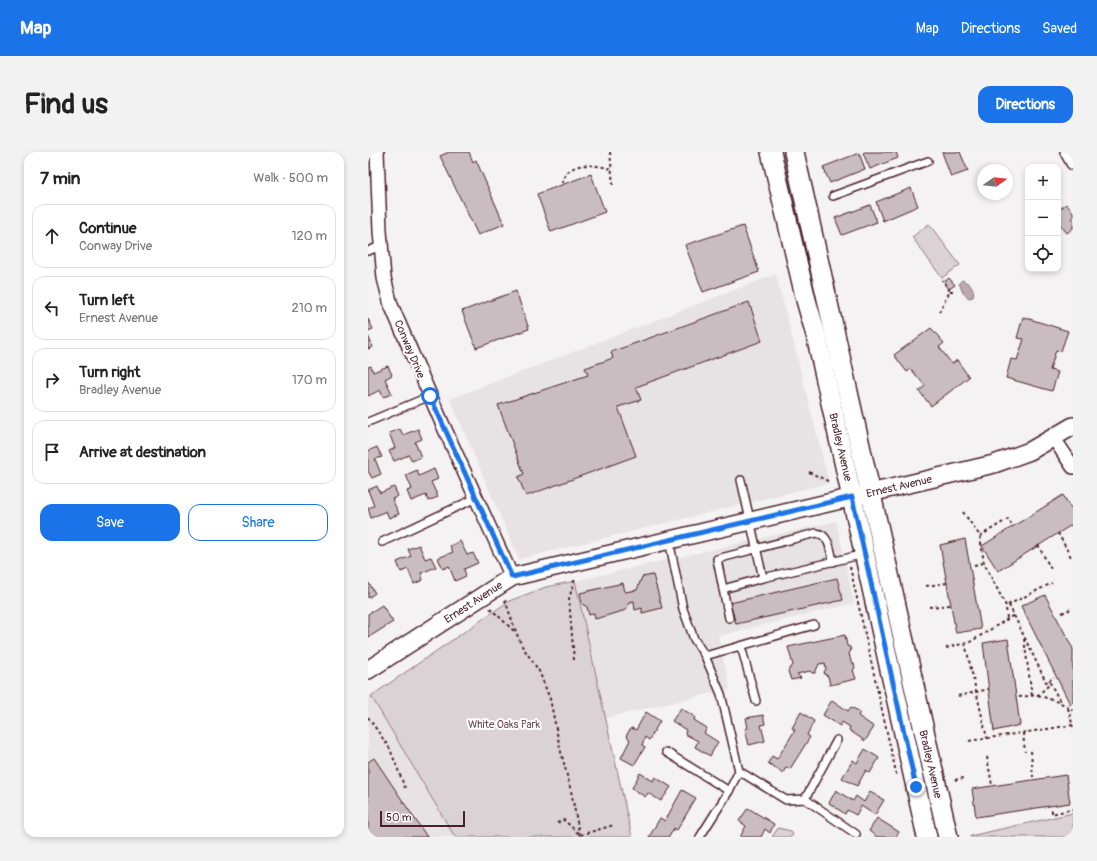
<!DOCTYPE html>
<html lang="en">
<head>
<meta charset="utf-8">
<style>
	body { margin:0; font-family:Pangolin,sans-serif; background:#f2f2f2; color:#222 }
	.controls { position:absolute; right:12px; top:12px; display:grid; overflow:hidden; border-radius:8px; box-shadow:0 2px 6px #0003 }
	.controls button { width:36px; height:36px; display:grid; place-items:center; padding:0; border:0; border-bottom:1px solid #e0e0e0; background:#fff; color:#222; font:20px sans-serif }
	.compass { position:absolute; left:609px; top:12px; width:36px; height:36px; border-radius:50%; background:#fff; box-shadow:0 2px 6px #0003; rotate:76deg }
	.scale { position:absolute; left:12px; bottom:10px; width:85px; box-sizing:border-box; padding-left:4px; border:2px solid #4a1f2b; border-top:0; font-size:11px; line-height:14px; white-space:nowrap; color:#4a1f2b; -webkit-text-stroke:3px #fff; paint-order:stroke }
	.stop { position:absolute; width:12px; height:12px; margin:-9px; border:3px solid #1a73e8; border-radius:50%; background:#fff }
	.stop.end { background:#1a73e8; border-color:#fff; box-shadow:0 1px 4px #0008 }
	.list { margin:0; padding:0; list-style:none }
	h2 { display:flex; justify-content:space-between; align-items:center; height:52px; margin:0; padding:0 16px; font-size:17px }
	h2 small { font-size:13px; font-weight:400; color:#767676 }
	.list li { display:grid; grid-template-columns:26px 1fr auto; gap:12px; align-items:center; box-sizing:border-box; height:64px; margin:0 8px 8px; padding:0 8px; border:1px solid #e0e0e0; border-radius:12px }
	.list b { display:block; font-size:15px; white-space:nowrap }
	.list p { margin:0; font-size:13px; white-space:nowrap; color:#767676 }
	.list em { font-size:13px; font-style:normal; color:#767676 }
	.actions { display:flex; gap:8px; padding:12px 16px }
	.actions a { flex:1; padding:9px 0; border:1px solid #1a73e8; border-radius:12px; text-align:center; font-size:14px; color:#1a73e8 }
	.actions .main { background:#1a73e8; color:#fff }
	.icon { flex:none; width:22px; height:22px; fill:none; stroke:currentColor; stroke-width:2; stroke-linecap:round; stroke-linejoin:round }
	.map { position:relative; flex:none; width:705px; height:685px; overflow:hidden; border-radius:12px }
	header { display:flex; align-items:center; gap:24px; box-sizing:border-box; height:56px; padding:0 20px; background:#1a73e8; color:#fff }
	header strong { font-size:19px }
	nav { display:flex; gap:22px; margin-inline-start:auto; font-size:14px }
	.intro { display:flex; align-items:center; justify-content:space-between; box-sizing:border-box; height:96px; padding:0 24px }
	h1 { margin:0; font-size:28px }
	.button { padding:10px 18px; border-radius:12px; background:#1a73e8; color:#fff; font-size:14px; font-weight:700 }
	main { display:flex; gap:24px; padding:0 24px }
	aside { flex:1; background:#fff; border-radius:12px; box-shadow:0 2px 6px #0003 }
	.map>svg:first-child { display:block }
	.built { fill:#e7e2e3 }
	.green { fill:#dbd2d5; stroke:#927880 }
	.water { fill:#baa9ae; stroke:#8d727a }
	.building { fill:#cabdc1; stroke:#4a1f2b }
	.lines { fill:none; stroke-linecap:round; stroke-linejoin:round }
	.service-casing { stroke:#4a1f2b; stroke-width:10 }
	.minor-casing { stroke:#4a1f2b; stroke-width:16 }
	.tertiary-casing { stroke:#4a1f2b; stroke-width:20 }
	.secondary-casing { stroke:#4a1f2b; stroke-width:22 }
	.path { stroke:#4a1f2b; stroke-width:2; stroke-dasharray:3 3; stroke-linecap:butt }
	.service { stroke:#fff; stroke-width:7 }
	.minor { stroke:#fff; stroke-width:13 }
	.tertiary { stroke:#fff; stroke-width:17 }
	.secondary { stroke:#fff; stroke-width:19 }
	.route { stroke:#1a73e8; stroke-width:5 }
	.labels { text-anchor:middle; stroke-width:4; stroke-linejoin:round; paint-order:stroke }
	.street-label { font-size:11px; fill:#4a1f2b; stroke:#fff }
	.park-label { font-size:11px; fill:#6e4c56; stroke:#fff }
</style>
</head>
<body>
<header>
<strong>Map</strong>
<nav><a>Map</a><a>Directions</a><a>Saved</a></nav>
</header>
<div class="intro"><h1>Find us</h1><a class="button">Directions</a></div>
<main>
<aside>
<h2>7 min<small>Walk · 500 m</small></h2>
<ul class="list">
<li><svg class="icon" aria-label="ahead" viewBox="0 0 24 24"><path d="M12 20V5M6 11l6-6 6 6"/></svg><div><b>Continue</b><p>Conway Drive</p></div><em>120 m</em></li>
<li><svg class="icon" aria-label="left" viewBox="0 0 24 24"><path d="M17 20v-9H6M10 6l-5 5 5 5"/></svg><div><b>Turn left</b><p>Ernest Avenue</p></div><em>210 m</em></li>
<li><svg class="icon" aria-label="right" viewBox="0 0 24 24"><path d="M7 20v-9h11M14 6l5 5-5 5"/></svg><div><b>Turn right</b><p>Bradley Avenue</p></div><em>170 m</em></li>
<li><svg class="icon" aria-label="arrive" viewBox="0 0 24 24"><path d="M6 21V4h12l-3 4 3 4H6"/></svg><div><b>Arrive at destination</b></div></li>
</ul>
<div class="actions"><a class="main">Save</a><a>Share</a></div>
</aside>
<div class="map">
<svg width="705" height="685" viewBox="0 0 705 685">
	<rect width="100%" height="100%" fill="#f4f2f2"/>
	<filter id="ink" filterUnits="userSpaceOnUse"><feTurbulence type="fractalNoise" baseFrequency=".025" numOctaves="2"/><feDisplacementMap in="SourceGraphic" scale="8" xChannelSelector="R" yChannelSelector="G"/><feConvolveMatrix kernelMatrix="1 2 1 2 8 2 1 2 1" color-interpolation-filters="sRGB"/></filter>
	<g filter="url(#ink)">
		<g class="built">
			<polygon points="408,122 461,331 151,407 82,247"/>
			<polygon points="468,369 486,451 350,484 362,537 237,566 207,429"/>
			<polygon points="3,544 87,685 0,685 0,546"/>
		</g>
		<g class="green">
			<polygon points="561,72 592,113 574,126 544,85"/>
			<polygon points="207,429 264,685 87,685 3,544 141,449 178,435"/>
			<polygon points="705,661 705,685 602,685 602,684"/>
			<polygon points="410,676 423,679 425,683 423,685 404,685"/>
		</g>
		<path class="water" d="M594 128C601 131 608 137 605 145L601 146 595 141 591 131Z"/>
		<g class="building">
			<polygon points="81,0 101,0 105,10 108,8 136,72 110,83 72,4"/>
			<polygon points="497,0 528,0 530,6 502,17 495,1"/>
			<polygon points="574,0 592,0 600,19 583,25"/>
			<polygon points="491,1 497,17 462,31 455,15"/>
			<polygon points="223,22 237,60 183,80 169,42"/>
			<polygon points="543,36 550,54 515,69 508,50"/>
			<polygon points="698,52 705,60 705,76 699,81 690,70 690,59"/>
			<polygon points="502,53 509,70 474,83 467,66"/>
			<polygon points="375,74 391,120 335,140 317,93"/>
			<polygon points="581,126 587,133 581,137 576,130"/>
			<polygon points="148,139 161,177 108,196 94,159"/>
			<polygon points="381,150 394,189 268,235 273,248 250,255 268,304 158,344 150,325 156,322 130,253 220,223 217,216 245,206 243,200"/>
			<polygon points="655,165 700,179 693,199 688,198 682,218 690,220 684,239 638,226 643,207 649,208 656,187 649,186"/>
			<polygon points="0,167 5,177 0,179"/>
			<polygon points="563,176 576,191 571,195 584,212 589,208 601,225 563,254 551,239 557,234 543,217 539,220 526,203"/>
			<polygon points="0,184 5,195 0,197"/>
			<polygon points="3,214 5,220 20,214 24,223 17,227 24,242 15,245 12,238 0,244 0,215"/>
			<polygon points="32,277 35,283 50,277 54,287 47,290 53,305 44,309 41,303 26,309 21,299 27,296 21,281"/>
			<polygon points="9,295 14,305 7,307 13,322 4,326 0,319 0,299"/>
			<polygon points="66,317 70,327 63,330 70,345 60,349 58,343 43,349 39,339 44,337 38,323 49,318 51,324"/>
			<polygon points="9,334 12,341 26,335 30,344 24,347 31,362 21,366 18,359 3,366 0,356 6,354 0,338"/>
			<polygon points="695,343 705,360 705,372 630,419 614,394"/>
			<polygon points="597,387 613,477 588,481 572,393"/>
			<polygon points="92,389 99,403 105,401 110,411 96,417 98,424 87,429 81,414 75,417 70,406 85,400 82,394"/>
			<polygon points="51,393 57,407 63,405 68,415 53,421 55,428 46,432 40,417 33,420 29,410 43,404 40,397"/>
			<polygon points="285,423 294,456 274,461 274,456 267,458 266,449 261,450 258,458 227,467 226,461 221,463 219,455 214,452 212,441 255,431 257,440 269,438 274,425"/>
			<polygon points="469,426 475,448 368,472 362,451"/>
			<polygon points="0,430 7,441 0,446"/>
			<polygon points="677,443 705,497 705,550 702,552 653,454"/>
			<polygon points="14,453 25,470 1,485 0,483 0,462"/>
			<polygon points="477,483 479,494 482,495 483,499 481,501 483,510 486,512 487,516 485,518 488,527 462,533 460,524 457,523 456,520 458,517 457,511 451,512 447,521 444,521 442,519 429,522 433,526 423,528 420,519 425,513 420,495"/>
			<polygon points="640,487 652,573 626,579 615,491"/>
			<polygon points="464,548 480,559 483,555 492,560 490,564 506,575 497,589 481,578 482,575 474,570 472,574 455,563"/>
			<polygon points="313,556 327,565 326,568 339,576 336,581 350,590 342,604 327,595 330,589 317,582 318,578 304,569"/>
			<polygon points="278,560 292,569 281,588 277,585 274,593 277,595 266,613 253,606 262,588 258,584 263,576 268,578"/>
			<polygon points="433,560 446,569 439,583 442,585 422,617 418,615 415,621 400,611 404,604 409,607 427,578 424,576"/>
			<polygon points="395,563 397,572 393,573 397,589 381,593 377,577 380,576 378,566"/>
			<polygon points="497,597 511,606 502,621 498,618 489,634 474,626 485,608 489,611"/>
			<polygon points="6,606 59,685 0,685 0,610"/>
			<polygon points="272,621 285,629 287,625 303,635 293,649 280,641 277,645 264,636"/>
			<polygon points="698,623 702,651 608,665 604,637"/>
			<polygon points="314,638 328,646 309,678 306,676 301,685 281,685 292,666 297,669"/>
			<polygon points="468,638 485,649 488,644 496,650 502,640 516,648 507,663 493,654 488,663 479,658 477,662 461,651"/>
			<polygon points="380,656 406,672 402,681 397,677 393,685 372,685 378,674 371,669"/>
			<polygon points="509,666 531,680 528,685 509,685 501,679"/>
		</g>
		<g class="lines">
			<defs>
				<g id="service">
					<polyline points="465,44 560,9"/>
					<polyline points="0,99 13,94"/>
					<polyline points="0,270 62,244"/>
					<polyline points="373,328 395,426 488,404"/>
					<polyline points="301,388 315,457 326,487 337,504 353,542 371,619 361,639 332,685"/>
					<polyline points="14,390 108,346"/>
					<path d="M355 437 349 407 448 381C461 382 463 399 465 410"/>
					<polyline points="361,466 355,437 395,426"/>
					<polyline points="373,494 388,549"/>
					<polyline points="337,504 446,473"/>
					<polyline points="298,600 361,639"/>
					<polyline points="371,619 418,648 437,647 488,682"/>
					<polyline points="437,647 469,588"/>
				</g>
				<g id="minor">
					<polyline points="9,0 12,79 16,126 23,153 74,271 144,425"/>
					<polyline points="699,0 705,11"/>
					<polyline points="685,285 705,315"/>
				</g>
				<polyline id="tertiary" points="0,518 144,425 626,312 662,299 705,274"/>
				<g id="secondary">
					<polyline points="403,0 438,148 448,183 559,685"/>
					<polyline points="426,0 580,685"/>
				</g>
			</defs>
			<use href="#service" class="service-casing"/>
			<use href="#minor" class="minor-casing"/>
			<use href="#tertiary" class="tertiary-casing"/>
			<use href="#secondary" class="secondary-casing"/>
			<g class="path">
				<polyline points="242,0 245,33"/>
				<path d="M194 31C200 8 225 12 243 17"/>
				<polyline points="582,139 588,139"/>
				<polyline points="571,160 582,139 574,128"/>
				<polyline points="441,320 462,330"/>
				<polyline points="595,360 612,384 616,411 638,454 639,468"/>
				<polyline points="690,381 704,407"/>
				<polyline points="612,384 640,367 645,375"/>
				<polyline points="670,393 684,419"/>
				<polyline points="606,413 616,411"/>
				<polyline points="482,415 529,625"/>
				<polyline points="558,434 579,431"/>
				<polyline points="137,448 148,480 154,494 171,519 182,547 192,596 203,639 212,685"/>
				<polyline points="640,453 684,431"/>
				<polyline points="641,453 678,530 681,529 693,551"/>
				<polyline points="561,455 583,453"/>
				<polyline points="122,456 147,480"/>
				<polyline points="694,461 705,456"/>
				<polyline points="656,487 664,544"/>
				<polyline points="597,491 619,586"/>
				<polyline points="578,496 602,490 646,463"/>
				<polyline points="206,508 201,447 207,426"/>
				<polyline points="681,529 686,525"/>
				<polyline points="670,543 693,551 705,558"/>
				<polyline points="590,544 621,537"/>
				<polyline points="651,545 670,543 682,532"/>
				<polyline points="700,556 705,575"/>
				<polyline points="0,565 22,597 37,636"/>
				<polyline points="655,581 657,600"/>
				<polyline points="601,589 705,573"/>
				<polyline points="663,599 665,625"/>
				<polyline points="619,605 624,633"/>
				<polyline points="587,628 596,626"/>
				<polyline points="684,658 684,662 705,657"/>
				<polyline points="189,671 196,668 212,683 246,673"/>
			</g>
			<use href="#service" class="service"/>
			<use href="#minor" class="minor"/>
			<use href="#tertiary" class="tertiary"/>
			<use href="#secondary" class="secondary"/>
		</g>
	</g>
	<g class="lines" filter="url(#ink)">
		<polyline class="route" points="62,244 144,425 484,345 548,635"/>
	</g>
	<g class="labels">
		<g class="street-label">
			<text transform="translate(42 197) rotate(67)" y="4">Conway Drive</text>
			<text transform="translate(473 295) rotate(77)" y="4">Bradley Avenue</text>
			<text transform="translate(531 334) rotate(-13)" y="4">Ernest Avenue</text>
			<text transform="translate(105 450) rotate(-33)" y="4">Ernest Avenue</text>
			<text transform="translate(563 612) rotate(77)" y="4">Bradley Avenue</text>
		</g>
		<g class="park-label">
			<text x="136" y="576">White Oaks Park</text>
		</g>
	</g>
</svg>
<div class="controls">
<button>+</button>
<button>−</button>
<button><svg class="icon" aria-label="locate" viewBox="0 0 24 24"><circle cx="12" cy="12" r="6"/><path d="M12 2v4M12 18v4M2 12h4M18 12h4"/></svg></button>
</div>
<svg class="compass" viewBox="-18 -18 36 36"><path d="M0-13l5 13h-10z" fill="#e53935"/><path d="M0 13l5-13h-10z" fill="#767676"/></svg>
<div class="scale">50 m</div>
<div class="stop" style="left:62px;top:244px"></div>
<div class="stop end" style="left:548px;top:635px"></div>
</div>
</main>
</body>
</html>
